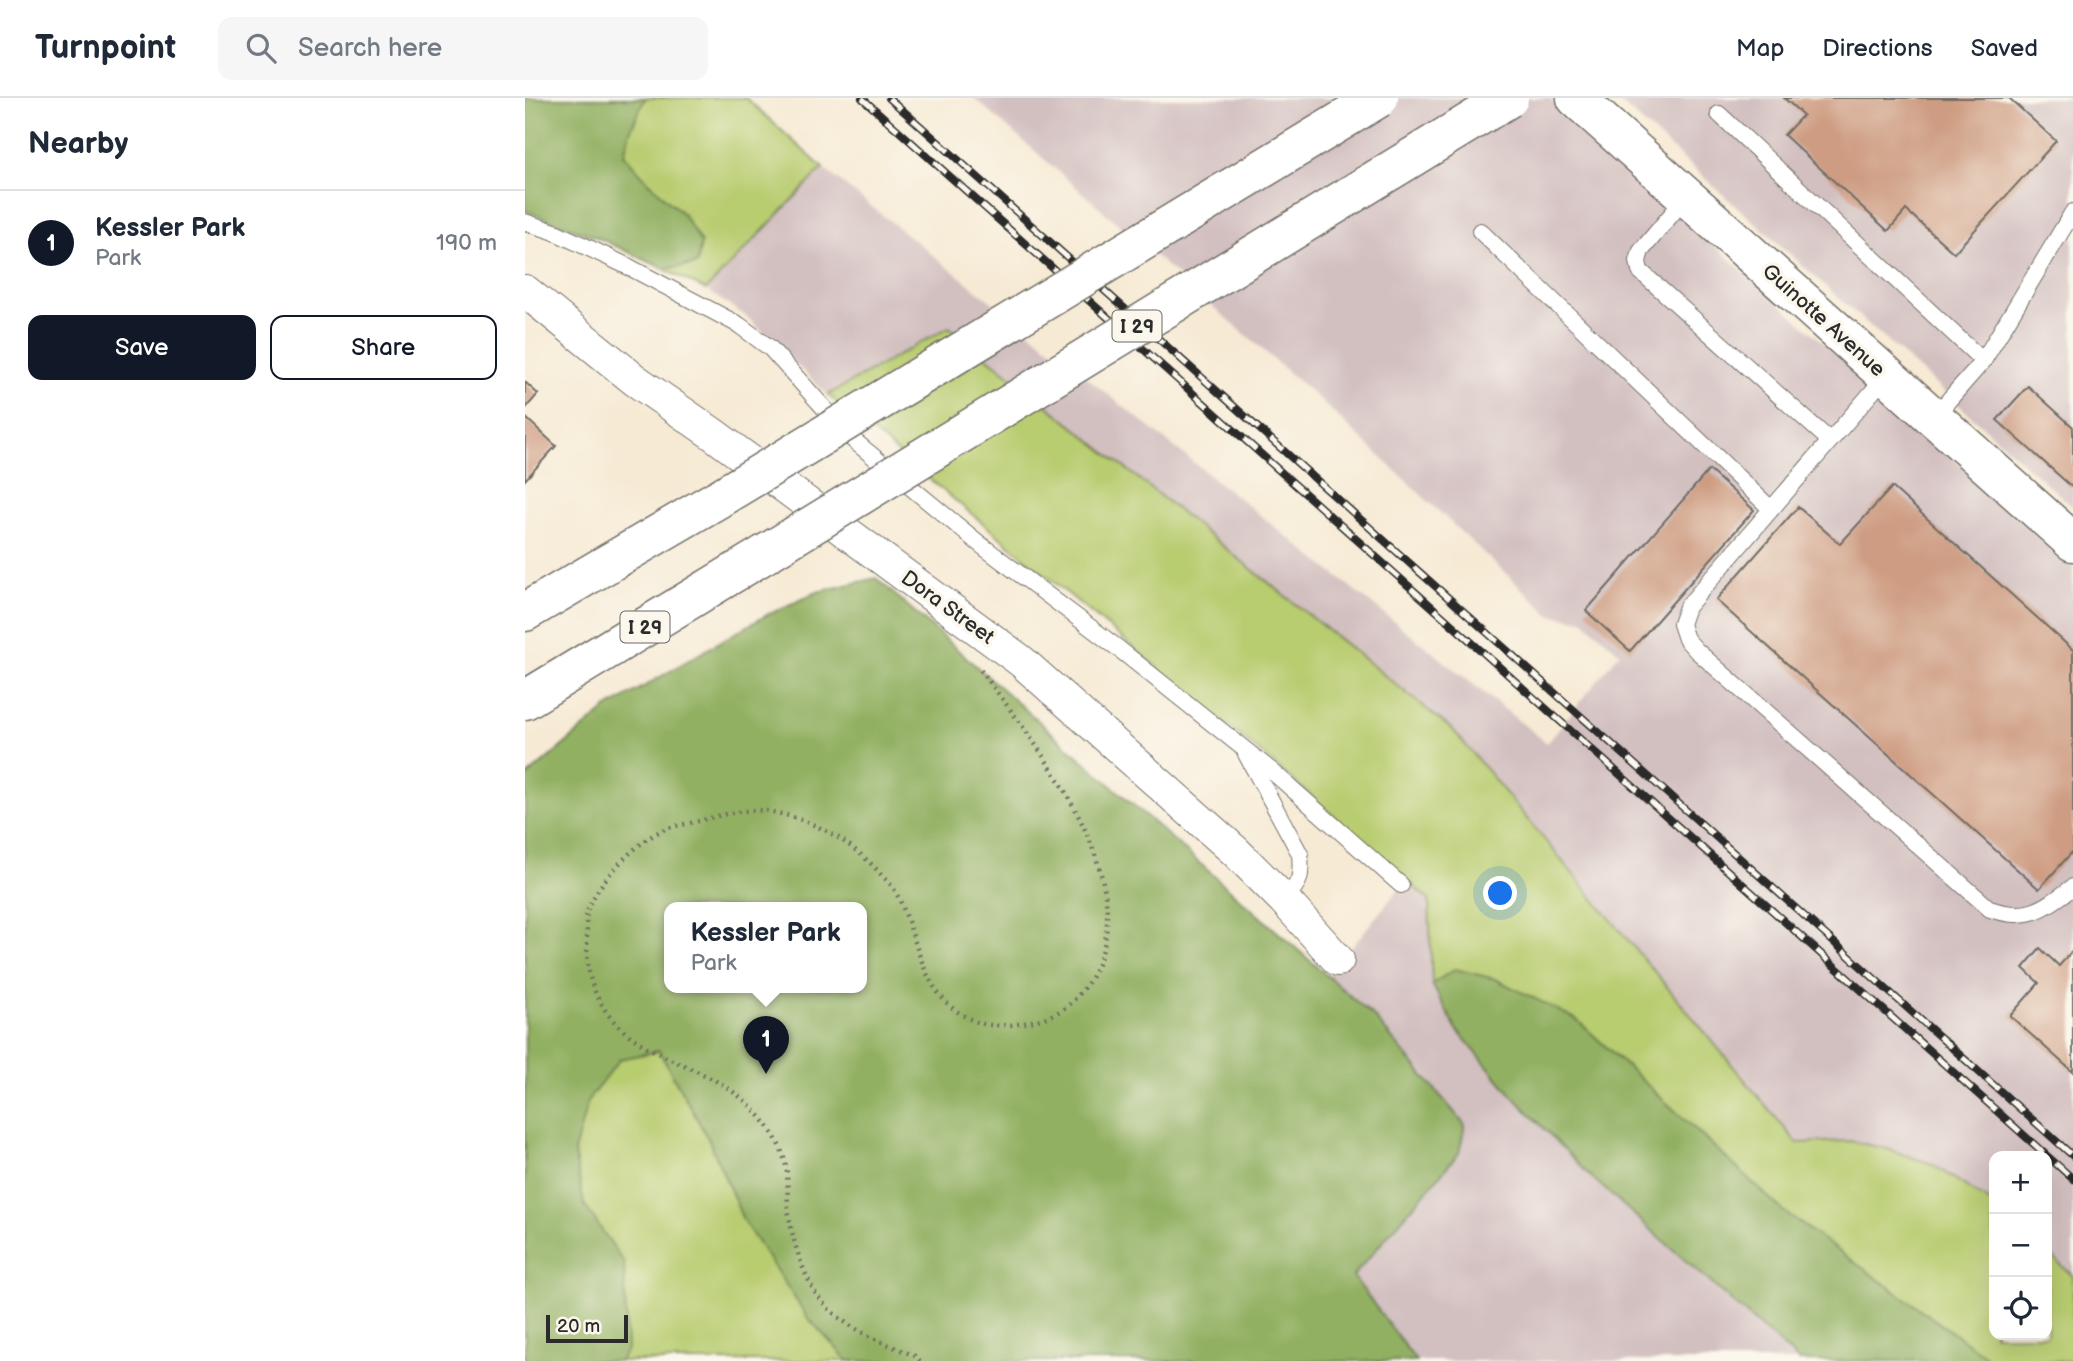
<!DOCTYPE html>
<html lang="en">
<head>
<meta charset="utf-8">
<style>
	body { margin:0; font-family:"Balsamiq Sans",sans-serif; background:#f6f6f7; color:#1f2937 }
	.controls { position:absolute; right:21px; bottom:21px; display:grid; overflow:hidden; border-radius:14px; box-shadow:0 7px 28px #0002 }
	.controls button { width:63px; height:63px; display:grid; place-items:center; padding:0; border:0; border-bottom:2px solid #e0e1e3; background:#fff; color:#1f2937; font:35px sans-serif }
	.scale { position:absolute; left:21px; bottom:18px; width:82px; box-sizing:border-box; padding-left:7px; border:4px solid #2b2b2b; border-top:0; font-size:19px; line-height:24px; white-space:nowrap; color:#2b2b2b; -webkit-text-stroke:5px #fbf7ec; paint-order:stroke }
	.you { position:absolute; left:976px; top:796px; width:24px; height:24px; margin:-18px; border:5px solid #fff; border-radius:50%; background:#1a73e8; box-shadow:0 0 0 10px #1a73e833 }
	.badge { display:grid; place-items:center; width:46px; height:46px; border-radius:50%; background:#111827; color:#fff; font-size:23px; font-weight:700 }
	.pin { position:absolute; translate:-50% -58px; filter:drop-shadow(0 2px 4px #0008) }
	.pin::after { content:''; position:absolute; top:37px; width:24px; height:21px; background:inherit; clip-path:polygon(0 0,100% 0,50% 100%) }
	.popup { position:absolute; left:139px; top:804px; width:203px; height:91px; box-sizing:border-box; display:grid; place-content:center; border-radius:14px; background:#fff; filter:drop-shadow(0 2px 5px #0005); font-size:23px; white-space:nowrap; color:#747a83 }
	.popup b { font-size:26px; color:#1f2937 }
	.popup::after { content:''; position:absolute; left:50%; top:100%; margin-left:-14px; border:14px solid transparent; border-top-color:#fff }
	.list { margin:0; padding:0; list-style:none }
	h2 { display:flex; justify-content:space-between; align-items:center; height:91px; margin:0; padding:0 28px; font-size:30px }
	h2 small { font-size:23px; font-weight:400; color:#747a83 }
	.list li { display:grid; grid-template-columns:46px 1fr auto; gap:21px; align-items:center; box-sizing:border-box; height:105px; padding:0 28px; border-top:2px solid #e0e1e3 }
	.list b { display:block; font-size:26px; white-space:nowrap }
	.list p { margin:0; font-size:23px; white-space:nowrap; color:#747a83 }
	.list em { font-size:23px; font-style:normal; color:#747a83 }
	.actions { display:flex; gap:14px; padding:21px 28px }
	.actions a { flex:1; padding:16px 0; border:2px solid #111827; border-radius:14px; text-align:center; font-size:24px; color:#111827 }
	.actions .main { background:#111827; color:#fff }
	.icon { flex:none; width:38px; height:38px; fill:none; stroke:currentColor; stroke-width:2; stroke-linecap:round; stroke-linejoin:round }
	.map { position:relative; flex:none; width:1548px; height:1263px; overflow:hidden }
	header { display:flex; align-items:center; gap:42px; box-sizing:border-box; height:98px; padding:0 35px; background:#fff; border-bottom:2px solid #e0e1e3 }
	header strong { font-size:33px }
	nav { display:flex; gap:38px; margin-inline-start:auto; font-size:24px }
	.search { width:490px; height:63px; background:#f6f6f7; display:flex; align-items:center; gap:18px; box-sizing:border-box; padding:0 24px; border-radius:14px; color:#747a83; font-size:26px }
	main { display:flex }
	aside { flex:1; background:#fff }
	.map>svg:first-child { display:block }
	.industrial { fill:#d2bfc0 }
	.green { fill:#b8cc6f; stroke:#727c4d; stroke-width:2 }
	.forest { fill:#92b062; stroke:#5e6e46; stroke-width:2; fill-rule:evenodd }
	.building { fill:#ce9c82 }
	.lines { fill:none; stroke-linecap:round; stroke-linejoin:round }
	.lane-casing { stroke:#726e66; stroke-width:18 }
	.street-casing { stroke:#726e66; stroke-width:34 }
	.secondary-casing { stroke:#726e66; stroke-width:41 }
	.highway-casing { stroke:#726e66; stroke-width:41 }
	.path { stroke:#726e66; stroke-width:4.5; stroke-dasharray:2 5; stroke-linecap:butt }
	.lane { stroke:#fff; stroke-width:16 }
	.street { stroke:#fff; stroke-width:32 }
	.secondary { stroke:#fff; stroke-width:38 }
	.highway { stroke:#fff; stroke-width:38 }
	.rail-casing { stroke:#2b2b2b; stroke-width:8 }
	.rail { stroke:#fbf7ec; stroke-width:5; stroke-dasharray:16; stroke-linecap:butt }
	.highway-bridge-casing { stroke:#726e66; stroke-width:41; stroke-linecap:butt }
	.highway-bridge { stroke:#fff; stroke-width:38 }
	.labels { text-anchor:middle; stroke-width:7; stroke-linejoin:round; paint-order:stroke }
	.shield { fill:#fbf7ec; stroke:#696865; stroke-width:2 }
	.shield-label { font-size:19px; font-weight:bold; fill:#2b2b2b }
	.street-label { font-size:21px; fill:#2b2b2b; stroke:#fbf7ec }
</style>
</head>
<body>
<header>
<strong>Turnpoint</strong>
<div class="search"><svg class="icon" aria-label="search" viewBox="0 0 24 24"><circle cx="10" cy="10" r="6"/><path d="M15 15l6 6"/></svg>Search here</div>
<nav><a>Map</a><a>Directions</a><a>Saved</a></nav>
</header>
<main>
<aside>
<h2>Nearby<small></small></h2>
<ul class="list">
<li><span class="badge">1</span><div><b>Kessler Park</b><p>Park</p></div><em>190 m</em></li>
</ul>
<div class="actions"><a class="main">Save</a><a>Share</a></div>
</aside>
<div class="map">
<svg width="1548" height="1263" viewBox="0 0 1548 1263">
	<rect width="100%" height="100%" fill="#fbf7ec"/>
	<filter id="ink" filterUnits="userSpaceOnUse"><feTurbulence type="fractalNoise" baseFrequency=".0143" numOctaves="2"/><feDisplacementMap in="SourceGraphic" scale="14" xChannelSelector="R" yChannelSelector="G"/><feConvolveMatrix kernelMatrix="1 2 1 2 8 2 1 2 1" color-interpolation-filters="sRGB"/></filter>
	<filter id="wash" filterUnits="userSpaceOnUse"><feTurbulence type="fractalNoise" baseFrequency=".00686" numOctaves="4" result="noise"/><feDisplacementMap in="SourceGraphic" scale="28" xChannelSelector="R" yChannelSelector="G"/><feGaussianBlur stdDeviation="1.57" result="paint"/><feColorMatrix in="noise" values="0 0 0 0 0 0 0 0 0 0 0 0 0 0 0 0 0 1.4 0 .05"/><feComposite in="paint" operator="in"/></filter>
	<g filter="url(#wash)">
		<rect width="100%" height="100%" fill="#f6ead4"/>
		<g class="industrial">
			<polygon points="449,0 1024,0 1548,467 1548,1178 1522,1154 1522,1058 1469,1058 1469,1107 1407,1066 1326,1043 1272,1045 929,633 424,229 303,297 221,218 181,192 298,70 1022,645 1095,555 1058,522 1025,517 786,294"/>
			<polygon points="1090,0 1548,0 1548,409"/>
			<polygon points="881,782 904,802 907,886 931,931 988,998 1064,1077 1274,1263 891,1263 828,1178 934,1055 803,878"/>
		</g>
		<g class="green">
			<polygon points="120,0 221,0 298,70 181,192 139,171 172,166 124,85 99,57 105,33"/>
			<polygon points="424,229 929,633 1272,1045 1326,1043 1362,1051 1407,1066 1469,1107 1469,1237 1522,1237 1522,1154 1548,1178 1548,1263 1467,1263 1258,1113 1051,921 931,871 907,886 904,802 761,676 303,297"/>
			<polygon points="0,689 145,810 145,890 337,890 827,1263 0,1263"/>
		</g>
		<g class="forest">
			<polygon points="0,0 120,0 105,33 99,57 124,85 158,116 176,145 172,166 139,171 76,141 0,113"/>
			<path d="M351 480 849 919 940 1027 934 1055 828 1178 891 1263H323L283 1220 219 1124 185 1044 134 953 95 961 63 1002 49 1054 59 1106 99 1165 102 1252 94 1263H0V680L81 611 191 546 242 517 292 494ZM145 810H337V890H145Z"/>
			<polygon points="930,871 970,881 1051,921 1258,1113 1467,1263 1274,1263 1064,1077 988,998 931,931 907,886"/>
		</g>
		<g id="blocks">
			<g class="building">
				<polygon points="1259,0 1484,0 1531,43 1429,155 1381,112 1363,133 1259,37 1278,17"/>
				<polygon points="0,284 13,296 0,311"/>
				<polygon points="1503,288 1548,329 1548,390 1472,322"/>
				<polygon points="0,319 31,348 0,382"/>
				<polygon points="1184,372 1229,412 1105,553 1061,513"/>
				<polygon points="1367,389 1548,552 1548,753 1514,791 1191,502 1273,409 1315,446"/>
				<polygon points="1515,850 1534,868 1548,852 1548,974 1485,918 1514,885 1498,870"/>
			</g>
		</g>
	</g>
	<g filter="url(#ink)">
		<use href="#blocks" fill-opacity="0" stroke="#726e66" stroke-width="2"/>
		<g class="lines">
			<defs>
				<g id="lane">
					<polyline points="1194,16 1458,263 1408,320"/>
					<polyline points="1161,99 1116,153 1113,163 1115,173 1304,342"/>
					<polyline points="0,124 30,134 104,169 214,227 245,250 327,341 456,447 594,551 748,674 876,787"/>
					<polyline points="955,133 1246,411"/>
					<polyline points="1458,263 1548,114"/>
					<path d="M1361 278 1162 509 1156 526 1161 541 1172 553 1465 811C1503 824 1518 811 1548 789"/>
					<path d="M721 656 775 756C777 780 775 785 759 802"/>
				</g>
				<polyline id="street" points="0,193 110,282 188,336 496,563 711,754 759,802 813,862"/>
				<polyline id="secondary" points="1051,0 1548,444"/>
				<g id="highway">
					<polyline points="0,514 193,401"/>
					<polyline points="0,602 240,456"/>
				</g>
			</defs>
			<use href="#lane" class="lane-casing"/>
			<use href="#street" class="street-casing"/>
			<use href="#secondary" class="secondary-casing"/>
			<use href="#highway" class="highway-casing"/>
			<path class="path" d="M395 1263 390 1258C355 1243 319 1231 294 1200 278 1179 265 1135 263 1109 262 1093 264 1076 259 1060 250 1030 224 1003 198 987 160 964 109 952 82 915 63 887 62 870 62 838 62 831 60 821 62 814 71 785 111 744 138 732 150 727 165 726 177 722 197 717 221 710 241 713 286 720 323 741 353 773 358 779 365 785 369 791 396 839 392 901 452 924 475 933 527 923 545 906 646 809 515 652 454 570"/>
			<use href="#lane" class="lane"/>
			<use href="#street" class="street"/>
			<use href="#secondary" class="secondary"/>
			<use href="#highway" class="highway"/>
			<defs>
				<g id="rail">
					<polyline points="337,0 1548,1081"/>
					<polyline points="364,0 1548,1058"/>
				</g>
			</defs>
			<use href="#rail" class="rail-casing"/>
			<use href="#rail" class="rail"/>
			<defs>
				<g id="highway-bridge">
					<polyline points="193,401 854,0"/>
					<polyline points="240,456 984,0"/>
				</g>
			</defs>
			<use href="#highway-bridge" class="highway-bridge-casing"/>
			<use href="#highway-bridge" class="highway-bridge"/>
		</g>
	</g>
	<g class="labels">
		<g class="shield">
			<rect x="587.5" y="212.5" width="49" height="31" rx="5"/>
			<rect x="95.5" y="513.5" width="49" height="31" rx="5"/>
		</g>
		<g class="shield-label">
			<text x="612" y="235">I 29</text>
			<text x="120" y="536">I 29</text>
		</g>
		<g class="street-label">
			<text transform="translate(1299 222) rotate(42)" y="7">Guinotte Avenue</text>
			<text transform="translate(423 509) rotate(36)" y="7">Dora Street</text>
		</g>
	</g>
</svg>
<div class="controls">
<button>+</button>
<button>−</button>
<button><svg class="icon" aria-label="locate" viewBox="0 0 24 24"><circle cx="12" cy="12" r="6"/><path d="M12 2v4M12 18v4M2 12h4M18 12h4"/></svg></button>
</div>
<div class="scale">20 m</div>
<div class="you"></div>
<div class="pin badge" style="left:241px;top:976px">1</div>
<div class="popup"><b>Kessler Park</b>Park</div>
</div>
</main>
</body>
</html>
